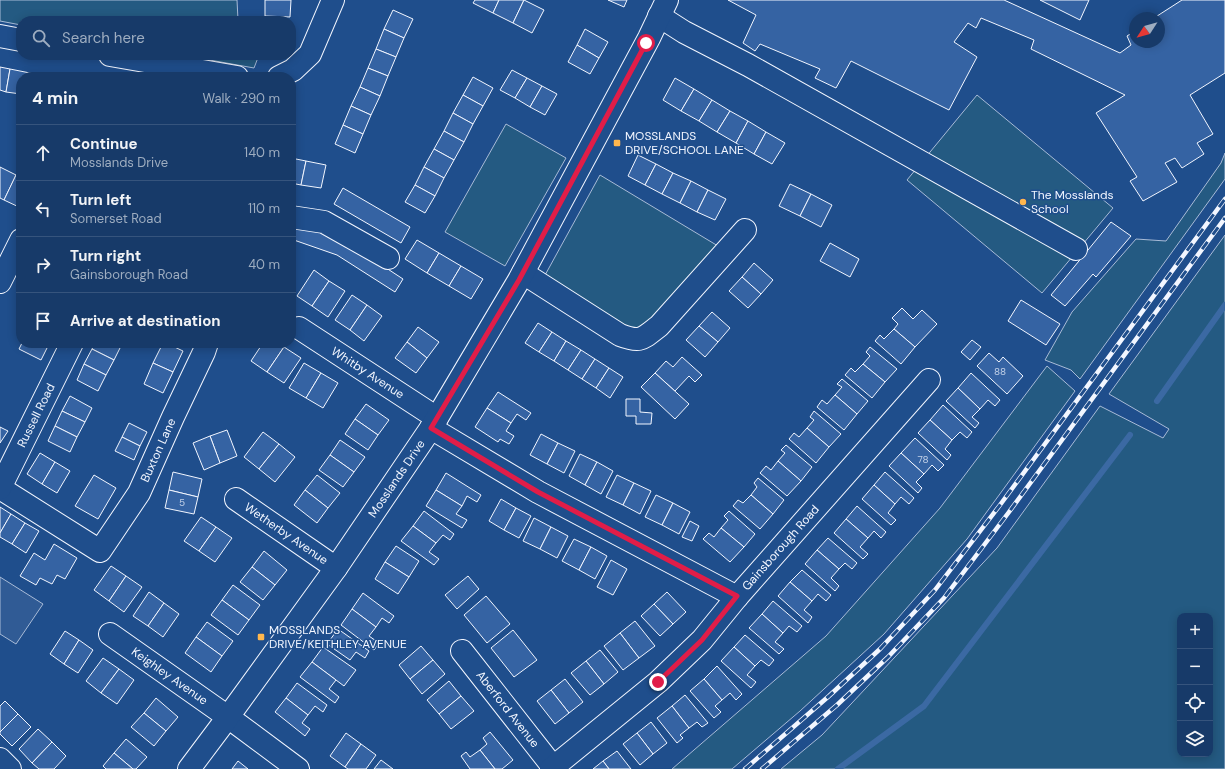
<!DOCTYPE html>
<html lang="en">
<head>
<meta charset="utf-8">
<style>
	body { margin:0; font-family:"DM Sans",sans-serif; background:#20416f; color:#f1f3f6 }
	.controls { position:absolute; right:12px; bottom:12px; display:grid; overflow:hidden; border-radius:8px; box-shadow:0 2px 10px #0003 }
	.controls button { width:36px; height:36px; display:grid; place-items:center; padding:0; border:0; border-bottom:1px solid #36547d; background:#173a69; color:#f1f3f6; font:20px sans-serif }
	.compass { position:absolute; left:1129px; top:12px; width:36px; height:36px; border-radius:50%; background:#173a69; box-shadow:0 2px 10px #0003; rotate:234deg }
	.stop { position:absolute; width:12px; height:12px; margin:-9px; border:3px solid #e11d48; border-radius:50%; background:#fff }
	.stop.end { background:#e11d48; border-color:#fff; box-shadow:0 1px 4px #0008 }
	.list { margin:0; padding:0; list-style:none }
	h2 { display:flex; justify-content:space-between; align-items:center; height:52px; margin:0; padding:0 16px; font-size:17px }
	h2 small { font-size:13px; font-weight:400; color:#9eadc0 }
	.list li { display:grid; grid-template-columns:26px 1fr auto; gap:12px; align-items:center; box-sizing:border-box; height:56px; padding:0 16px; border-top:1px solid #36547d }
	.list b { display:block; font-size:15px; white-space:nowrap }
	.list p { margin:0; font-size:13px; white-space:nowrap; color:#9eadc0 }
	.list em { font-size:13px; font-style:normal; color:#9eadc0 }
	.icon { flex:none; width:22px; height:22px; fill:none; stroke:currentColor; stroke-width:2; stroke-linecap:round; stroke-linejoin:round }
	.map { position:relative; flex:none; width:1225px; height:769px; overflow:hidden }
	.search { position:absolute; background:#173a69; box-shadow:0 2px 10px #0003; left:16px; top:16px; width:280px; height:44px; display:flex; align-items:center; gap:10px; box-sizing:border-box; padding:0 14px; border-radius:16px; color:#9eadc0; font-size:15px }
	.panel { position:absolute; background:#173a69; box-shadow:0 2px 10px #0003; left:16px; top:72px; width:280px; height:276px; border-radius:16px }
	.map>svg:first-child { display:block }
	.green { fill:#245a82; stroke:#a8bbd7; fill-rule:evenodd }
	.parking { fill:#305b95; stroke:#a8bbd7 }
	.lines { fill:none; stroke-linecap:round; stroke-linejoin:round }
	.stream { stroke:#3b69a3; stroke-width:6 }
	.building { fill:#3563a3; stroke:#f2f6ff }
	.minor-casing { stroke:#f2f6ff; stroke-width:24 }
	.minor { stroke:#1f4e8c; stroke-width:22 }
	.rail-casing { stroke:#f2f6ff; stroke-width:4.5 }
	.rail { stroke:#1f4e8c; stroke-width:3; stroke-dasharray:9; stroke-linecap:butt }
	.route { stroke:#e11d48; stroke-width:5 }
	.poi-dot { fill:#ffb74d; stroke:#1f4e8c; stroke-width:1.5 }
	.labels { text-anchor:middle; stroke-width:3; stroke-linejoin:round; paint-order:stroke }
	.number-label { font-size:10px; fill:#c3d1e8 }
	.poi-label { font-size:12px; fill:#f2f6ff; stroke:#1f4e8c; text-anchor:start }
	.street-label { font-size:12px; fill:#f2f6ff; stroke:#1f4e8c }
</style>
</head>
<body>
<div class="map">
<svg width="1225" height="769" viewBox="0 0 1225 769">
	<rect width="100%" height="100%" fill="#1f4e8c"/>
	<g class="green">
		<polygon points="0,0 237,0 238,20 242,21 21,21 21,25 0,21"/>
		<polygon points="182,55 259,55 254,68"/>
		<polygon points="977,95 1113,208 1042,293 907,180"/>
		<polygon points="506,124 566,158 505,266 445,232"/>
		<polygon points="1225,153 1225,179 1080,379 1071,370 1045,360 1072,312 1136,239 1166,241 1221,163"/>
		<polygon points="600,175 718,246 656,320 637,330 626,328 544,277"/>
		<path d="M1225 235V769H781L822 735 997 548 1100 406 1163 438 1169 429 1109 394ZM1180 616H1210V754H1180Z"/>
		<polygon points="1047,366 1075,391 967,539 884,634 800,711 732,769 672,769 826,636 940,508"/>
	</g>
	<polygon class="parking" points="0,577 43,604 16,644 0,634"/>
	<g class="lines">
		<g class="stream">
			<polyline points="1157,401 1225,305"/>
			<polyline points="838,769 924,706 1130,435"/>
		</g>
	</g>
	<g class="building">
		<polygon points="265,0 291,0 290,17 265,16"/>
		<polygon points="475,0 499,0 493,13 473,3"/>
		<polygon points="499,0 524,0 513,23 493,13"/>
		<polygon points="524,0 544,10 532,33 513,23"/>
		<polygon points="608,0 627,0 624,7"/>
		<polygon points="728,0 1004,0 1120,53 1131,45 1127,36 1135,31 1135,42 1159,42 1159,18 1154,18 1182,0 1225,0 1225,73 1190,95 1213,134 1197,143 1204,154 1182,168 1175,158 1165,163 1177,182 1143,201 1130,181 1137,177 1096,113 1125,95 1031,49 1034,40 981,18 976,28 968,23 954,42 977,57 949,110 851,61 836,88 815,78 820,69 760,44 755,51 743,43 756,15"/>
		<polygon points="1040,0 1089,0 1080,20"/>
		<polygon points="393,10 413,19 404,38 384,29"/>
		<polygon points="384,29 404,38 396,57 376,49"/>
		<polygon points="585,29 608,42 599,58 577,45"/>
		<polygon points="577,45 599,58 590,74 568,62"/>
		<polygon points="376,49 396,57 388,76 368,68"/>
		<polygon points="0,67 10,69 6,92 0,90"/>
		<polygon points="368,68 388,76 380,96 360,87"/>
		<polygon points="10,69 30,73 30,77 21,77 21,94 6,92"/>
		<polygon points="512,70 527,78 515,98 500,90"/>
		<polygon points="30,73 51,76 50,77 30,77"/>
		<polygon points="473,77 493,88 483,106 463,95"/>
		<polygon points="527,78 542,86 530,107 515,98"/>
		<polygon points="675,78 694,89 681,111 663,100"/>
		<polygon points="542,86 557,94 545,115 530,107"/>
		<polygon points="360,87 380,96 371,115 351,106"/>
		<polygon points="694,89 712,100 699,121 681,111"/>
		<polygon points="463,95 483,106 473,124 453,113"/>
		<polygon points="712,100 730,111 717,132 699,121"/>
		<polygon points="351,106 371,115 363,134 343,125"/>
		<polygon points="730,111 748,121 736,143 717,132"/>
		<polygon points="453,113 473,124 464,142 444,131"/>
		<polygon points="748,121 766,132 754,154 736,143"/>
		<polygon points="343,125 363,134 355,153 335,144"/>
		<polygon points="444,131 464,142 454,160 434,149"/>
		<polygon points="766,132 785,143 772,164 754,154"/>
		<polygon points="434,149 454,160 444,178 424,167"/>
		<polygon points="638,155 656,164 645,185 628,176"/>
		<polygon points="291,158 306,161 301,185 291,183"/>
		<polygon points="306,161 326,165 321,188 301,185"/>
		<polygon points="656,164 673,173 662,194 645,185"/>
		<polygon points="0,167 16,175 4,200 0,198"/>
		<polygon points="424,167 444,178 435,196 415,185"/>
		<polygon points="673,173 691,181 680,203 662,194"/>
		<polygon points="16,175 21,178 21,208 4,200"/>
		<polygon points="691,181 708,190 697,212 680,203"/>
		<polygon points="790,184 811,194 800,216 779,206"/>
		<polygon points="415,185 435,196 425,213 405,202"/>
		<polygon points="343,188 410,227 401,243 334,204"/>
		<polygon points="708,190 726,199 715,220 697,212"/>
		<polygon points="811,194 832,205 821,227 800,216"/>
		<polygon points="291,222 342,239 403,279 395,292 337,255 291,239"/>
		<polygon points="1111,222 1131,236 1096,277 1093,274 1065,306 1051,295"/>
		<polygon points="417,240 439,253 427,273 405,259"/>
		<polygon points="830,243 859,259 850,277 820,261"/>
		<polygon points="439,253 461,266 449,286 427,273"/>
		<polygon points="754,263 773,280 761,294 742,277"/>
		<polygon points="461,266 483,279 471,299 449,286"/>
		<polygon points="314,270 329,281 312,306 297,296"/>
		<polygon points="742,277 761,294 748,308 729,291"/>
		<polygon points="329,281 345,291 328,317 312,306"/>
		<polygon points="352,295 367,305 350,330 335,320"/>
		<polygon points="1021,300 1060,324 1046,345 1008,321"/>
		<polygon points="367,305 382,316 364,341 350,330"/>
		<polygon points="902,308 913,319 922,310 937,324 915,347 894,329 898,324 892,318"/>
		<polygon points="712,312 730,328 718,342 699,326"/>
		<polygon points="538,323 552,332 539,352 525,343"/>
		<polygon points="699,326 718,342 705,357 686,340"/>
		<polygon points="418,327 439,342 427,358 407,342"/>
		<polygon points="894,329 915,347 901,364 875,341 880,335 884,339"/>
		<polygon points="552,332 566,341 554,361 539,352"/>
		<polygon points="972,340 981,347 970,360 961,352"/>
		<polygon points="566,341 581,350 568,370 554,361"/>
		<polygon points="407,342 427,358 416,373 395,358"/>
		<polygon points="22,343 43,343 48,346 41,360 19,349"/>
		<polygon points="95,343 120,343 122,344 114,360 92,349"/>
		<polygon points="163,343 166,343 183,351 173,372 153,363"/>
		<polygon points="263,343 277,343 284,347 267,372 251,361"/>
		<polygon points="284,347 301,358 284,383 267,372"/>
		<polygon points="870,347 897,369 885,382 863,364 870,356 866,352"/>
		<polygon points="92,349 114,360 106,375 84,364"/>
		<polygon points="581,350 595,359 582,379 568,370"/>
		<polygon points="989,353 999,362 1003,357 1023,376 1007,394 977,366"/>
		<polygon points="682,357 702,375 695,382 689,376 675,391 655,373 666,361 673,367"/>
		<polygon points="595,359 609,368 596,388 582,379"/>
		<polygon points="153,363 173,372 163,393 144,384"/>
		<polygon points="304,363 321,373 306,398 289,388"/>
		<polygon points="84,364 106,375 98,391 77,380"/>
		<polygon points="863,364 885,382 872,398 845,375 851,368 855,372"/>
		<polygon points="609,368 623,377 610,398 596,388"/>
		<polygon points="321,373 338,383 323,408 306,398"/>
		<polygon points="655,373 689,404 675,419 641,387"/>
		<polygon points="971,373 1000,400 995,406 988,400 980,409 958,388"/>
		<polygon points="842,379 868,401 857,414 835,395 842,387 837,384"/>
		<polygon points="958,388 980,409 972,417 979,423 975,428 946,401"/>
		<polygon points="498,392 531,413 526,420 517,414 511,423 487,408"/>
		<polygon points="835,395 857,414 844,430 817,407 822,400 827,404"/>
		<polygon points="70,396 92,408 85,422 62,411"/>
		<polygon points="626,399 640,399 640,412 652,413 651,424 636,424 636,416 626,416"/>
		<polygon points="366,404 389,420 378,435 355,419"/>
		<polygon points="943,405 972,432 967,438 960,432 952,440 930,420"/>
		<polygon points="487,408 511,423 506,431 514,436 509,444 500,439 498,442 475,427"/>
		<polygon points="62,411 85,422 77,437 55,426"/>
		<polygon points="814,411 841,434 829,447 807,428 814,420 810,417"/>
		<polygon points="355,419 378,435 368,450 345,434"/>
		<polygon points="930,420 952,440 945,449 951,455 947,460 918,433"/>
		<polygon points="129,423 147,432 140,446 122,437"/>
		<polygon points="55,426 77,437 70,452 48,441"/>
		<polygon points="0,427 8,431 0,443"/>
		<polygon points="807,428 829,447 816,463 789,439 794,433 799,437"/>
		<polygon points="227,430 237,456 220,463 210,436"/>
		<polygon points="263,432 279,444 259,469 244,457"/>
		<polygon points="541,434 558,443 547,464 530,455"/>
		<polygon points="210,436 220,463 204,470 193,443"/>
		<polygon points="122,437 140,446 134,460 115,451"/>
		<polygon points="915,438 944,465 938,471 932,465 924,474 901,453"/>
		<polygon points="340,440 365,457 354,472 330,455"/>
		<polygon points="558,443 575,451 564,473 547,464"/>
		<polygon points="279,444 295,457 275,482 259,469"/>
		<polygon points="786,445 812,467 801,481 778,461 785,453 781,450"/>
		<polygon points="40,453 55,462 42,484 27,474"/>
		<polygon points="901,453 924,474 916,482 922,488 918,493 889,466"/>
		<polygon points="580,454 597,462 585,485 569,476"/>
		<polygon points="330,455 354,472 343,487 319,470"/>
		<polygon points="778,461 801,481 787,496 760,473 766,466 771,470"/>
		<polygon points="55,462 70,471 57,493 42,484"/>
		<polygon points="597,462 613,471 601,494 585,485"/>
		<polygon points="173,472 202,479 198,497 169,490"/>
		<polygon points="885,472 914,498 909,504 901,497 895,504 874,485"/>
		<polygon points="446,473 481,495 477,502 467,496 462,506 436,490"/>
		<polygon points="94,475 116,488 98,519 75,506"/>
		<polygon points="317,475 340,493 328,508 305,490"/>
		<polygon points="617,475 634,483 623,505 606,497"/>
		<polygon points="758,478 784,500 773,514 751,495 757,487 754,483"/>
		<polygon points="634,483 651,491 640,514 623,505"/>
		<polygon points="874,485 895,504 888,513 896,520 891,525 862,499"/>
		<polygon points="169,490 198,497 194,514 165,508"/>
		<polygon points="305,490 328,508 317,523 294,505"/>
		<polygon points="436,490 462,506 456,514 467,520 462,528 426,506"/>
		<polygon points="656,495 673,503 662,525 645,517"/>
		<polygon points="751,495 773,514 760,529 733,506 738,500 743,503"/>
		<polygon points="501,499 516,508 504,530 489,521"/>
		<polygon points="673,503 690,512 679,534 662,525"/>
		<polygon points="857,506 886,532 881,538 874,531 868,538 846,519"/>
		<polygon points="0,507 11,514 0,533"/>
		<polygon points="516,508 531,516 519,538 504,530"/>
		<polygon points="424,511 454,534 450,540 443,535 436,543 413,526"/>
		<polygon points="729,511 755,534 744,547 721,528 728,520 724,516"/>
		<polygon points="11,514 25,523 12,544 0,537 0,533"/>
		<polygon points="201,517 216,527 199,551 184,541"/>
		<polygon points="534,518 551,527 540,549 523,541"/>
		<polygon points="846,519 868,538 860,547 868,554 863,559 834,533"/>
		<polygon points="690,521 699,526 692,541 682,537"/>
		<polygon points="25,523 39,531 26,553 12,544"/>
		<polygon points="413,526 436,543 429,552 439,559 434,565 401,541"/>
		<polygon points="216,527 232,538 215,562 199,551"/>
		<polygon points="551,527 568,536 557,558 540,549"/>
		<polygon points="721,528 744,547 730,562 703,539 709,533 714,537"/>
		<polygon points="828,538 857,563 852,569 845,563 839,569 817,550"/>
		<polygon points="574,539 591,547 579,570 562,561"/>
		<polygon points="54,544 77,558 65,579 57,575 52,584 40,578 36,585 20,576 34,553 45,560"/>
		<polygon points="396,546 419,561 409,577 385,562"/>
		<polygon points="591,547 607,556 595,579 579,570"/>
		<polygon points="817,550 839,569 831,578 839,586 835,591 805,564"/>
		<polygon points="264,551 287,570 275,585 252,567"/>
		<polygon points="611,560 627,569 613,595 597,587"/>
		<polygon points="385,562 409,577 398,594 375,579"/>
		<polygon points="111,566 126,576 109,601 94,590"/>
		<polygon points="252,567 275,585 263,600 240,582"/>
		<polygon points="802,570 831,595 826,601 818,594 812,601 790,582"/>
		<polygon points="126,576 142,587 124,612 109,601"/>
		<polygon points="468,576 479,589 457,609 445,595"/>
		<polygon points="790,582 812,601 804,610 812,617 808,623 778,596"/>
		<polygon points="233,585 260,605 249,620 222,600"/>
		<polygon points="149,592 164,603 148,626 133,616"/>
		<polygon points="667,592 686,612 673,624 654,604"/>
		<polygon points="363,593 394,616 389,623 382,618 376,627 352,609"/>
		<polygon points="486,596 510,624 487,643 464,615"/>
		<polygon points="222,600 249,620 238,635 211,615"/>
		<polygon points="773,601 802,626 797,632 789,626 783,633 762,614"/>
		<polygon points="164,603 179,614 163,637 148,626"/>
		<polygon points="654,604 673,624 660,636 641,616"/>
		<polygon points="352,609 376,627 369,636 379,643 374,650 341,625"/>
		<polygon points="762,614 783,633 775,642 784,649 779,654 749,628"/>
		<polygon points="635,621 655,646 639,658 620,633"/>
		<polygon points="207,622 233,641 222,656 196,637"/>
		<polygon points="338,629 369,651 365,658 356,652 350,660 327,644"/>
		<polygon points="513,630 537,660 514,677 491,648"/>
		<polygon points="65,631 79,640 64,664 50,654"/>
		<polygon points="620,633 639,658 623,670 604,646"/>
		<polygon points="745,635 774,660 769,666 761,660 755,666 734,647"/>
		<polygon points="196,637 222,656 211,672 185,653"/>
		<polygon points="79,640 93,650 78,673 64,664"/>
		<polygon points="421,646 433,660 410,679 399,665"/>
		<polygon points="323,647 356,670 344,686 312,662"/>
		<polygon points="734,647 755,666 747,675 756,682 751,688 721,661"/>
		<polygon points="600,650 618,672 604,684 586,661"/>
		<polygon points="103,658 119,669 101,693 86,681"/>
		<polygon points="433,660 445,674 422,694 410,679"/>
		<polygon points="586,661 604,684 590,695 571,673"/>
		<polygon points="312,662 336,680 329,689 339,697 335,703 300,677"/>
		<polygon points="717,666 742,694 736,700 730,693 722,700 704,679"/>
		<polygon points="119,669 134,680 117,704 101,693"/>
		<polygon points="565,679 583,702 569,713 551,690"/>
		<polygon points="704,679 722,700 715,706 721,712 714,718 690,691"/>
		<polygon points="449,681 461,696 439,714 427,700"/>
		<polygon points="297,683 327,705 323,712 315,706 308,715 286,698"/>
		<polygon points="551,690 569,713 555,724 537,701"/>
		<polygon points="685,695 708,723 702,727 697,722 689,728 672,706"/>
		<polygon points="461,696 474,711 451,729 439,714"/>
		<polygon points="156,698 178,717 166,731 144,713"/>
		<polygon points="286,698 308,715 302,723 310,729 305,736 275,712"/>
		<polygon points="5,701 18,714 0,732 0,706"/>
		<polygon points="672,706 689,728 680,735 683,738 677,743 657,718"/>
		<polygon points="144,713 166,731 154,746 131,727"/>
		<polygon points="18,714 31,727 12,746 0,734 0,732"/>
		<polygon points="651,722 667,743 653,754 637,733"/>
		<polygon points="38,729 52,742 32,763 19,749"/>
		<polygon points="490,732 513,760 502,769 495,769 480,750 487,744 483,738"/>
		<polygon points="346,733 361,744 345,767 330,756"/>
		<polygon points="637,733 653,754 640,765 623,744"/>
		<polygon points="126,739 147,757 136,769 133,769 114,753"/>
		<polygon points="52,742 66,756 54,769 39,769 32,763"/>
		<polygon points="361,744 376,755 366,769 348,769 345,767"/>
		<polygon points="480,750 495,769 470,769 461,756 466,752 470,757"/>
		<polygon points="617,751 631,769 609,769 603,761"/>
		<polygon points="114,753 133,769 106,769 103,766"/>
		<polygon points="381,760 393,769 374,769"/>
		<polygon points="238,761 248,769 232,769"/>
		<polygon points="603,761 609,769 593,769"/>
	</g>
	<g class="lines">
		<defs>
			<g id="minor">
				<polyline points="659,16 684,32 748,65 1076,249"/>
				<polyline points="0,36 21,40"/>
				<polyline points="110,55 237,77"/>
				<polyline points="279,77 293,70 310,54 333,0"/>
				<polyline points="291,217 324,222 388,258"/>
				<path d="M523 273 620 335C641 343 642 339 659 326L745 230"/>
				<polyline points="0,282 21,240"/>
				<path id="s1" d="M299 328 437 418"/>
				<polyline points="431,428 538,492 737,597"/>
				<path id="s2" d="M0 488 100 551 139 493 173 417 204 352 207 343"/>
				<path id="s3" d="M0 488 72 343"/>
				<path id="s4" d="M236 499 336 568"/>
				<path id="s5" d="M110 634 228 717 298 769"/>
				<path id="s6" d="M462 651 553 767"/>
				<polyline points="0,759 10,769"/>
				<path id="s7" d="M189 769 228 717 336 568 431 428 519 280 649 38 667 0"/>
				<path id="s8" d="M551 769 658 682 702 640 737 597 929 380"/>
			</g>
		</defs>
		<use href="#minor" class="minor-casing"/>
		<use href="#minor" class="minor"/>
		<defs>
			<g id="rail">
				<polyline points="745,769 829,696 880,649 935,590 1000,505 1225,199"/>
				<polyline points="762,769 837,705 888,657 944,598 1009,512 1225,218"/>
			</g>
		</defs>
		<use href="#rail" class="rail-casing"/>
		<use href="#rail" class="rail"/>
	</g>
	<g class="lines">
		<polyline class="route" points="646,43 519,280 431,428 538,492 737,596 702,640 658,682"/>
	</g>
	<g class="poi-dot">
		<rect x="613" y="139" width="8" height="8" rx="2"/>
		<circle cx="1023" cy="202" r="4"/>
		<rect x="257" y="633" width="8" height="8" rx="2"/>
	</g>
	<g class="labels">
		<g class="number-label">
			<text x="1000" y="375">88</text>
			<text x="923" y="463">78</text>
			<text x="182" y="506">5</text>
		</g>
		<g class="poi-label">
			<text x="625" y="140">MOSSLANDS<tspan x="625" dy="14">DRIVE/SCHOOL LANE</tspan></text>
			<text x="1031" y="199">The Mosslands<tspan x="1031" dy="14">School</tspan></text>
			<text x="269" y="634">MOSSLANDS<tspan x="269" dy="14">DRIVE/KEITHLEY AVENUE</tspan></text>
		</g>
		<g class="street-label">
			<text dy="4" stroke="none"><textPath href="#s1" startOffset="82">Whitby Avenue</textPath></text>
			<text dy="4" stroke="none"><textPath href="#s3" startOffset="81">Russell Road</textPath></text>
			<text dy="4" stroke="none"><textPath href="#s2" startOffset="235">Buxton Lane</textPath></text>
			<text dy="4" stroke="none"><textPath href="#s7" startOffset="357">Mosslands Drive</textPath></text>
			<text dy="4" stroke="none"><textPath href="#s4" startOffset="61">Wetherby Avenue</textPath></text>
			<text dy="4" stroke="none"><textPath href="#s8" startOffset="320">Gainsborough Road</textPath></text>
			<text dy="4" stroke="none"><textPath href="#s5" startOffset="73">Keighley Avenue</textPath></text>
			<text dy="4" stroke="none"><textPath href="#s6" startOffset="74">Aberford Avenue</textPath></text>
		</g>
	</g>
</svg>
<div class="controls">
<button>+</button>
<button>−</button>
<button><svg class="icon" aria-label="locate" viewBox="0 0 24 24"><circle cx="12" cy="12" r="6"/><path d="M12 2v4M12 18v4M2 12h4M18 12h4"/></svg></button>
<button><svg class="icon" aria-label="layers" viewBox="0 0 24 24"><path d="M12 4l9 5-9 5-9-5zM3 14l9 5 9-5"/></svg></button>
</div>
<svg class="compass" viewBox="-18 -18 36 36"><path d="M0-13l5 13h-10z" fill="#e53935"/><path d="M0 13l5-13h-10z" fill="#9eadc0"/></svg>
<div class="stop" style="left:646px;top:43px"></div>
<div class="stop end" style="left:658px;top:682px"></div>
<div class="search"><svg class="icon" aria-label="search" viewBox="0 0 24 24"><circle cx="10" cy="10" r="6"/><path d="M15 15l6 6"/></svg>Search here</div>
<section class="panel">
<h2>4 min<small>Walk · 290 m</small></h2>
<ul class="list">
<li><svg class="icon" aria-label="ahead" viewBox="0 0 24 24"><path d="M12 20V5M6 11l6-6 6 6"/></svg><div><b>Continue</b><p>Mosslands Drive</p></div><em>140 m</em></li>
<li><svg class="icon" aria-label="left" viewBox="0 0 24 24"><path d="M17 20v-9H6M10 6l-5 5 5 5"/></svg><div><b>Turn left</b><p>Somerset Road</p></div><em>110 m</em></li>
<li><svg class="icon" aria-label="right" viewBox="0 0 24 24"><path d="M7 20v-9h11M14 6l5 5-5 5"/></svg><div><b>Turn right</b><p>Gainsborough Road</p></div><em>40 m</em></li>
<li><svg class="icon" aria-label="arrive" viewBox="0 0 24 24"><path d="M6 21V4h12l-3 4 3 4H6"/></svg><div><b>Arrive at destination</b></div></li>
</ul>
</section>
</div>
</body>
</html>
